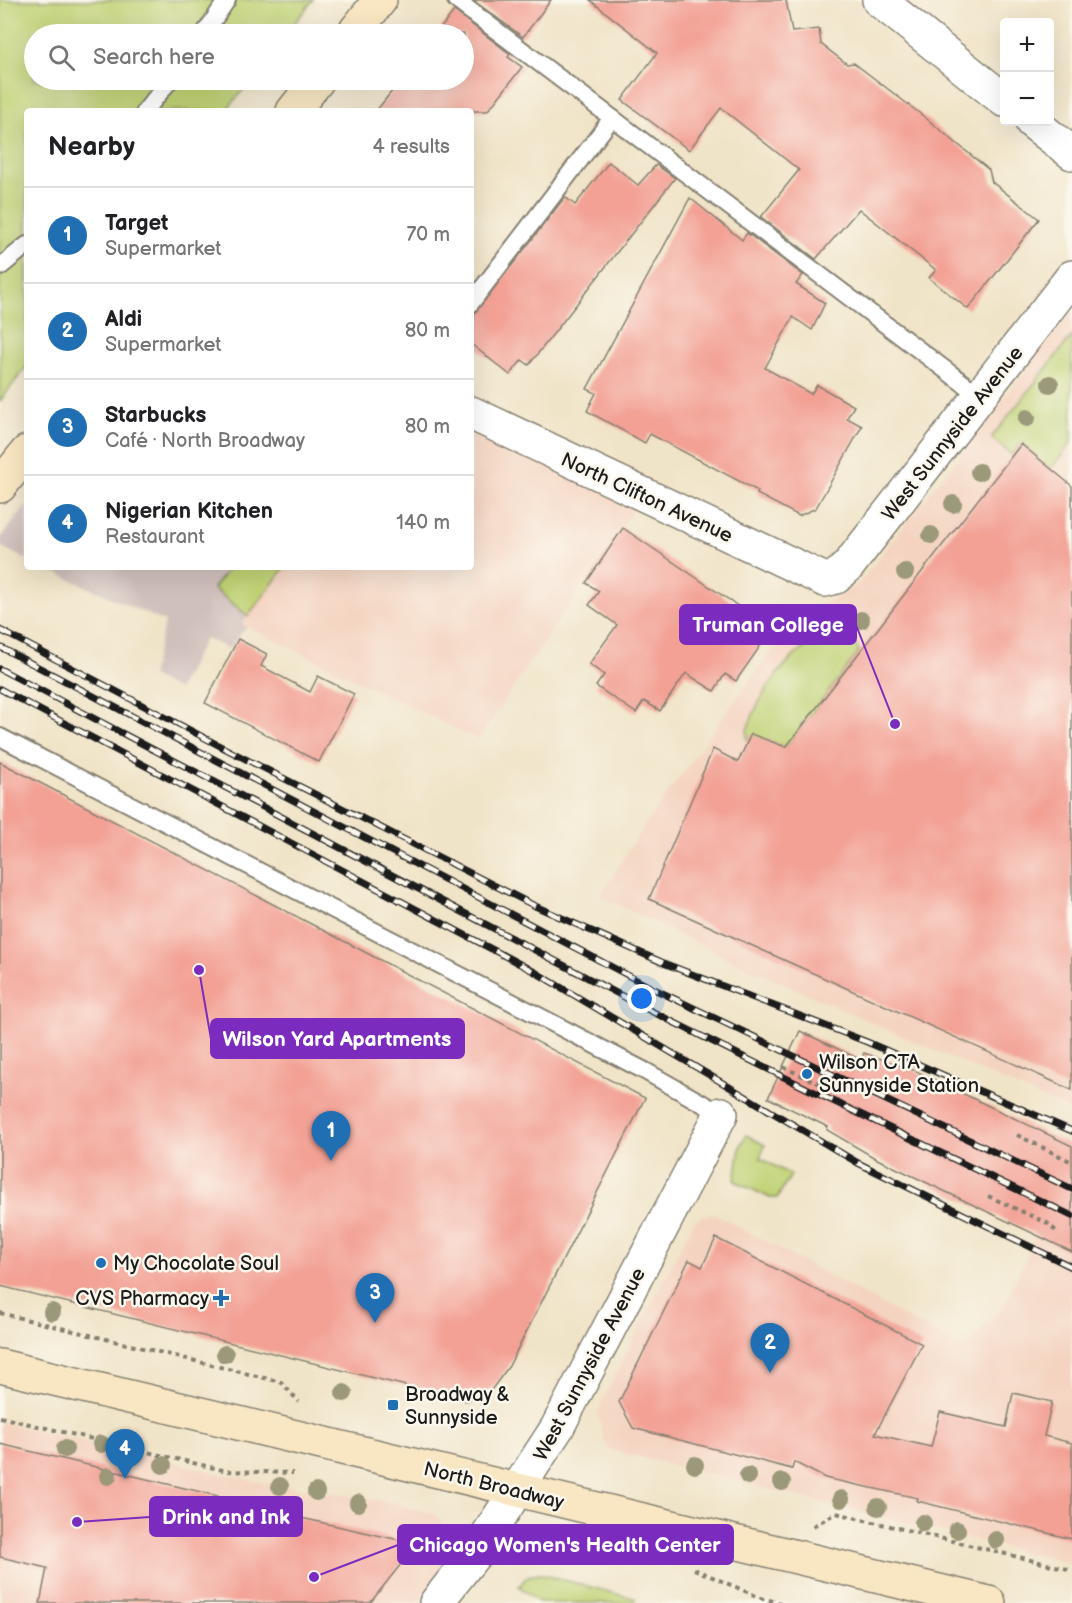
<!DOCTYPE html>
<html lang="en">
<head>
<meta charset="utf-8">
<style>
	body { margin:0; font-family:"Balsamiq Sans",sans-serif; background:#f2f2f2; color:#202124 }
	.controls { position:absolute; right:18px; top:18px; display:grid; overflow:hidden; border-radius:6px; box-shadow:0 6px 24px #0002 }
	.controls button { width:54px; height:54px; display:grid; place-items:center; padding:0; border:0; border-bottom:2px solid #e0e0e0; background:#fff; color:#202124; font:30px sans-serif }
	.you { position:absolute; left:642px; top:999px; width:21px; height:21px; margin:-15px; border:4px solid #fff; border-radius:50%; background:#1a73e8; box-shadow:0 0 0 9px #1a73e833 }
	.badge { display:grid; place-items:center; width:39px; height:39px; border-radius:50%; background:#1f6fb2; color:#fff; font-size:20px; font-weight:700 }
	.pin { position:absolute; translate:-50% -50px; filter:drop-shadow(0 2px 3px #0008) }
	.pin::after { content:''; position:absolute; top:32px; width:21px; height:18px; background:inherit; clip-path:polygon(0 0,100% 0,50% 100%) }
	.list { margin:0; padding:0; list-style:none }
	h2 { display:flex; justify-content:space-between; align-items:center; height:78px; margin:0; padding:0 24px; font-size:26px }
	h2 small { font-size:20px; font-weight:400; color:#757577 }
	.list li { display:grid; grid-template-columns:39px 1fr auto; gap:18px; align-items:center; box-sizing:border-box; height:96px; padding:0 24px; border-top:2px solid #e0e0e0 }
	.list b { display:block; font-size:22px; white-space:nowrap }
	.list p { margin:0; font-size:20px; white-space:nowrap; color:#757577 }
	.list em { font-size:20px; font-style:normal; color:#757577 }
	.icon { flex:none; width:33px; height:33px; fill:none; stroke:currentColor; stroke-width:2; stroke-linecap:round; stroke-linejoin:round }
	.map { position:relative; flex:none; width:1072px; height:1603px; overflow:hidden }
	.search { position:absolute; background:#fff; box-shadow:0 6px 24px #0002; left:24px; top:24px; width:450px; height:66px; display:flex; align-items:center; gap:15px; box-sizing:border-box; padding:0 21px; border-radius:33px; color:#757577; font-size:22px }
	.panel { position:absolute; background:#fff; box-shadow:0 6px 24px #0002; left:24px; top:108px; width:450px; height:462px; border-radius:6px }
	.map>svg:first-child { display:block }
	.built { fill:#f4d3c0 }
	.industrial { fill:#d0c0bc }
	.green { fill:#c0d274; stroke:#6e7748; stroke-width:1.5 }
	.building { fill:#f3a195 }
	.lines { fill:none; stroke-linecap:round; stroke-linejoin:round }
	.lane-casing { stroke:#868072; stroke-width:20 }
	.street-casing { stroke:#868072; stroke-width:36 }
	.secondary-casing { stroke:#868072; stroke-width:36 }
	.path { stroke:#868072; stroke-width:4; stroke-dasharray:4.5 4.5; stroke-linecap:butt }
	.lane { stroke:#fff; stroke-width:16 }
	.street { stroke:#fff; stroke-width:33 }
	.secondary { stroke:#f9e7c3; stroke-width:33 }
	.rail-casing { stroke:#1c1c1c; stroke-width:7 }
	.rail { stroke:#fbf7ec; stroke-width:4.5; stroke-dasharray:14; stroke-linecap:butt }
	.tree { fill:#9b997a }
	.poi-dot { fill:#1f6fb2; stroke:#fbf7ec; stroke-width:2 }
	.labels { text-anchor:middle; stroke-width:5; stroke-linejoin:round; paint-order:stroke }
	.street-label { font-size:20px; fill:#1c1c1c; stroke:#fbf7ec }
	.poi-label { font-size:20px; fill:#1c1c1c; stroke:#fbf7ec; text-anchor:start }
	.leader { fill:none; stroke:#7b2cbf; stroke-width:2 }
	.callout-dot { fill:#7b2cbf; stroke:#fbf7ec; stroke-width:2 }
	.callout { fill:#7b2cbf; stroke:#7b2cbf; stroke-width:2 }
	.callout-label { font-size:21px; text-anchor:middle; font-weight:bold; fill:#fff }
</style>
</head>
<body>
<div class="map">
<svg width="1072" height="1603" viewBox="0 0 1072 1603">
	<rect width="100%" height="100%" fill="#fbf7ec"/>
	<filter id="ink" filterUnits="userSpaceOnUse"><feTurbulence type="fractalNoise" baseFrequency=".0167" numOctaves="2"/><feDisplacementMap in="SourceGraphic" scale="12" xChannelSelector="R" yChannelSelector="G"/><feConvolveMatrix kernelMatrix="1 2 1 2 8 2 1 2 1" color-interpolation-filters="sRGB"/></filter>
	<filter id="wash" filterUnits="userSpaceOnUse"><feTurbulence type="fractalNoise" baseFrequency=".008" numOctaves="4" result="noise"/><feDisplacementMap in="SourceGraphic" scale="24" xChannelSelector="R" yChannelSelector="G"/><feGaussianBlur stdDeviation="1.35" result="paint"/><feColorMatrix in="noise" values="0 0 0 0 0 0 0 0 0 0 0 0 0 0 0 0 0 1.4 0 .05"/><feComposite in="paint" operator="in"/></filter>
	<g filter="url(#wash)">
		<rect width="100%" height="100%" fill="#f0e4c8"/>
		<g class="built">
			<polygon points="1072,310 1072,1105 1069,1110 740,964 600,896 646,823 791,624 859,584"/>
			<polygon points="471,423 637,504 478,740 242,624 285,567 471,567"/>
			<polygon points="1057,1190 1072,1197 1072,1564 610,1450 605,1444 598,1414 601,1403 693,1223 702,1216 715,1214 965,1349 1005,1304"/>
			<polygon points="0,1422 254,1481 392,1502 435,1514 444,1526 448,1543 439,1575 416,1603 0,1603"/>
		</g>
		<g class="industrial">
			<polygon points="27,504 27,560 0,546 0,539"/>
			<polygon points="43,567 285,567 242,624 247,627 228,649 205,638 178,690 151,676 165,622"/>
		</g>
		<g class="green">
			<polygon points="0,0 313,0 286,34 34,34 34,80 251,80 226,111 27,111 27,366 0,401"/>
			<polygon points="1072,336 1072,442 1051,469 1021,444 1012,455 991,438"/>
			<polygon points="230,567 285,567 248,616 213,588"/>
			<path d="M831 631C843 633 855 638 859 652L786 747 751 735 748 741C744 732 750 723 753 715 769 679 795 648 831 631Z"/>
			<polygon points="746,1135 765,1145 760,1158 791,1175 777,1198 770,1198 735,1181 740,1147"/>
			<polygon points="541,1574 636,1599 634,1603 540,1603 519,1586 528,1576"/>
		</g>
		<g id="blocks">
			<g class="building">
				<polygon points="473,0 551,0 523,37"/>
				<polygon points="590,0 786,0 792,32 819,29 821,44 847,64 854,63 927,119 989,170 992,182 1039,219 968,309 929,278 936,270 859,209 816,259 761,217 799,170 721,108 689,150 622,100 657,53"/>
				<polygon points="454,11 510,54 508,57 522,67 495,102 487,111 376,111 401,80 464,80 464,34 436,34"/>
				<polygon points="609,162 638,185 656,165 675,178 529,365 522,360 510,375 471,344 471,318 565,197 575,205"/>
				<polygon points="690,198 742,240 747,233 803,275 796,284 825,303 812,330 793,317 765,368 811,394 817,385 854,406 847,418 862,426 816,508 799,516 757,494 758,491 650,434 645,443 587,411 596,393 587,389"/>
				<polygon points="1021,444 1072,486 1072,1090 649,899 713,749 738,762 751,734 786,747"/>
				<polygon points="623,528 772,629 736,681 725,674 714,691 686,673 660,711 644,701 636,713 596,686 604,675 589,664 617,625 589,605 599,591 586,583"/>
				<polygon points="238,639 267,654 261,666 310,692 318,676 354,694 319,762 205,703"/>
				<polygon points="0,762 645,1098 509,1366 492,1389 467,1401 0,1286"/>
				<polygon points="800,1031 861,1060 864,1053 916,1071 1072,1146 1072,1252 875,1158 827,1130 828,1127 768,1098"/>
				<polygon points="716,1238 922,1344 875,1434 931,1447 940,1412 1006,1427 1013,1393 1052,1402 1044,1436 1072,1443 1072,1539 917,1501 918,1498 825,1478 794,1462 792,1469 633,1428 619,1402 689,1260 702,1267"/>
				<polygon points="0,1444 218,1496 217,1499 417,1544 370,1603 40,1603 47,1568 0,1557"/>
			</g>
		</g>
	</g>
	<g filter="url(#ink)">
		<use href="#blocks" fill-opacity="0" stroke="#868072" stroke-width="1.5"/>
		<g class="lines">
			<defs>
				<g id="lane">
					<polyline points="456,0 980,396"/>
					<polyline points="204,34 227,0"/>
					<polyline points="145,111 170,80"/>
					<polyline points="0,267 27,245"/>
					<polyline points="471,303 612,118"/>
					<polyline points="0,737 645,1071 721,1114"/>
				</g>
				<g id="street">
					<polyline points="879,0 1004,100"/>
					<polyline points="1032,122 1072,153"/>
					<polyline points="471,413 825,580 836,577 848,566 1072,277"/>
					<polyline points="436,1603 478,1550 557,1428 721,1114"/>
				</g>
				<g id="secondary">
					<polyline points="353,34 380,0"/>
					<polyline points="293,111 318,80"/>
					<polyline points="0,486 27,452"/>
					<polyline points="0,1366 989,1603"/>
				</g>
			</defs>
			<use href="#lane" class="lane-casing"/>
			<use href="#street" class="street-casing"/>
			<use href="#secondary" class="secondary-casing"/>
			<g class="path">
				<polyline points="783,1067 829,1088"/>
				<polyline points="1017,1135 1072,1162"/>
				<polyline points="988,1196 1047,1223 1056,1231"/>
				<polyline points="0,1313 281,1382 299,1402"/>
				<polyline points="0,1417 227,1471 293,1473"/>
				<polyline points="813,1526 836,1513 1072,1570"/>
				<polyline points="694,1569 761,1598 781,1603"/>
			</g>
			<use href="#lane" class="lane"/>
			<use href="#street" class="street"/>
			<use href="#secondary" class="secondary"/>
			<defs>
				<g id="rail">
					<polyline points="0,630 222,747 535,906 666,964 867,1042 1072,1131"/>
					<polyline points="0,647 654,989 1072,1189"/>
					<polyline points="0,669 645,1008 806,1088 1072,1216"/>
					<polyline points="0,689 535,972 858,1163 1072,1267"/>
				</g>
			</defs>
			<use href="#rail" class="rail-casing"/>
			<use href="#rail" class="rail"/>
		</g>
		<g class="tree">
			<circle cx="1050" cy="384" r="9"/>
			<circle cx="1027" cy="418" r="9"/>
			<circle cx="979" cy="472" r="9"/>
			<circle cx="953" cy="504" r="9"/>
			<circle cx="931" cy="535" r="9"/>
			<circle cx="905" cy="572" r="9"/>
			<circle cx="861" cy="620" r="9"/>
			<circle cx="52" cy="1312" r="9"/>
			<circle cx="225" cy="1354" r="9"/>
			<circle cx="344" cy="1393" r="9"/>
			<circle cx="101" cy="1444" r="9"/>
			<circle cx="65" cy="1449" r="9"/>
			<circle cx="163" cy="1465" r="9"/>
			<circle cx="695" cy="1465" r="9"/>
			<circle cx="108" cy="1476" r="9"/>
			<circle cx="748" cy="1476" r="9"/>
			<circle cx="782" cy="1482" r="9"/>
			<circle cx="280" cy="1486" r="9"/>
			<circle cx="316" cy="1492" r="9"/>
			<circle cx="841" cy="1499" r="9"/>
			<circle cx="358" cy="1503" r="9"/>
			<circle cx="878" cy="1507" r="9"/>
			<circle cx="923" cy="1523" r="9"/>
			<circle cx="957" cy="1530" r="9"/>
			<circle cx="996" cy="1540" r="9"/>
		</g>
	</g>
	<g class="poi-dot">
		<circle cx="807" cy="1074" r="6"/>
		<circle cx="101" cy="1263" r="6"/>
		<path d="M218 1289h6v6h6v6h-6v6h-6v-6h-6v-6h6z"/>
		<rect x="387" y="1399" width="12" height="12" rx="3"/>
	</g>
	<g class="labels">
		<g class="street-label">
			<text transform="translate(952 433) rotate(-52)" y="7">West Sunnyside Avenue</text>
			<text transform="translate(647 497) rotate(25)" y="7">North Clifton Avenue</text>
			<text transform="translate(589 1364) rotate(-62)" y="7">West Sunnyside Avenue</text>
			<text transform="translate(494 1485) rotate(14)" y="7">North Broadway</text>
		</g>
		<g class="poi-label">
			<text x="819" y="1069">Wilson CTA<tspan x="819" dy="23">Sunnyside Station</tspan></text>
			<text x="113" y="1270">My Chocolate Soul</text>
			<text x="209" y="1305" text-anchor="end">CVS Pharmacy</text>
			<text x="405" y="1401">Broadway &amp;<tspan x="405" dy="23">Sunnyside</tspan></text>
		</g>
	</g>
	<path class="leader" d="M895 724L856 625M199 970L211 1039M77 1522L150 1517M314 1577L398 1545"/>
	<g class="callout-dot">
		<circle cx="895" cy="724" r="6"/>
		<circle cx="199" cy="970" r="6"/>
		<circle cx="77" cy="1522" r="6"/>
		<circle cx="314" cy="1577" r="6"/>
	</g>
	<g class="callout">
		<rect x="680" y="605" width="176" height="39" rx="6"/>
		<rect x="211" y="1019" width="253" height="39" rx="6"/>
		<rect x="150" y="1497" width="152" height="39" rx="6"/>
		<rect x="398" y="1525" width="335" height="39" rx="6"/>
	</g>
	<g class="callout-label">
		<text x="768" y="632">Truman College</text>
		<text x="337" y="1046">Wilson Yard Apartments</text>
		<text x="226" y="1524">Drink and Ink</text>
		<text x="565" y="1552">Chicago Women's Health Center</text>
	</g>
</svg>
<div class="controls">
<button>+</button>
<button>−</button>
</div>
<div class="you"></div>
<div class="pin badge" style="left:331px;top:1161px">1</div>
<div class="pin badge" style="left:770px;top:1373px">2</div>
<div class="pin badge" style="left:375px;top:1323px">3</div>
<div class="pin badge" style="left:125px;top:1479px">4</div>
<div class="search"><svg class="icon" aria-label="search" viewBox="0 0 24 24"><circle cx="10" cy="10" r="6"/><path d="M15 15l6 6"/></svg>Search here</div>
<section class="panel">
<h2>Nearby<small>4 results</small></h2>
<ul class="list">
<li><span class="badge">1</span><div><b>Target</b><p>Supermarket</p></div><em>70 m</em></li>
<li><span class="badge">2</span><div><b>Aldi</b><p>Supermarket</p></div><em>80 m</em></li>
<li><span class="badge">3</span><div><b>Starbucks</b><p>Café · North Broadway</p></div><em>80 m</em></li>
<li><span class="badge">4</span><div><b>Nigerian Kitchen</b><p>Restaurant</p></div><em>140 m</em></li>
</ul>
</section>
</div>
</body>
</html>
